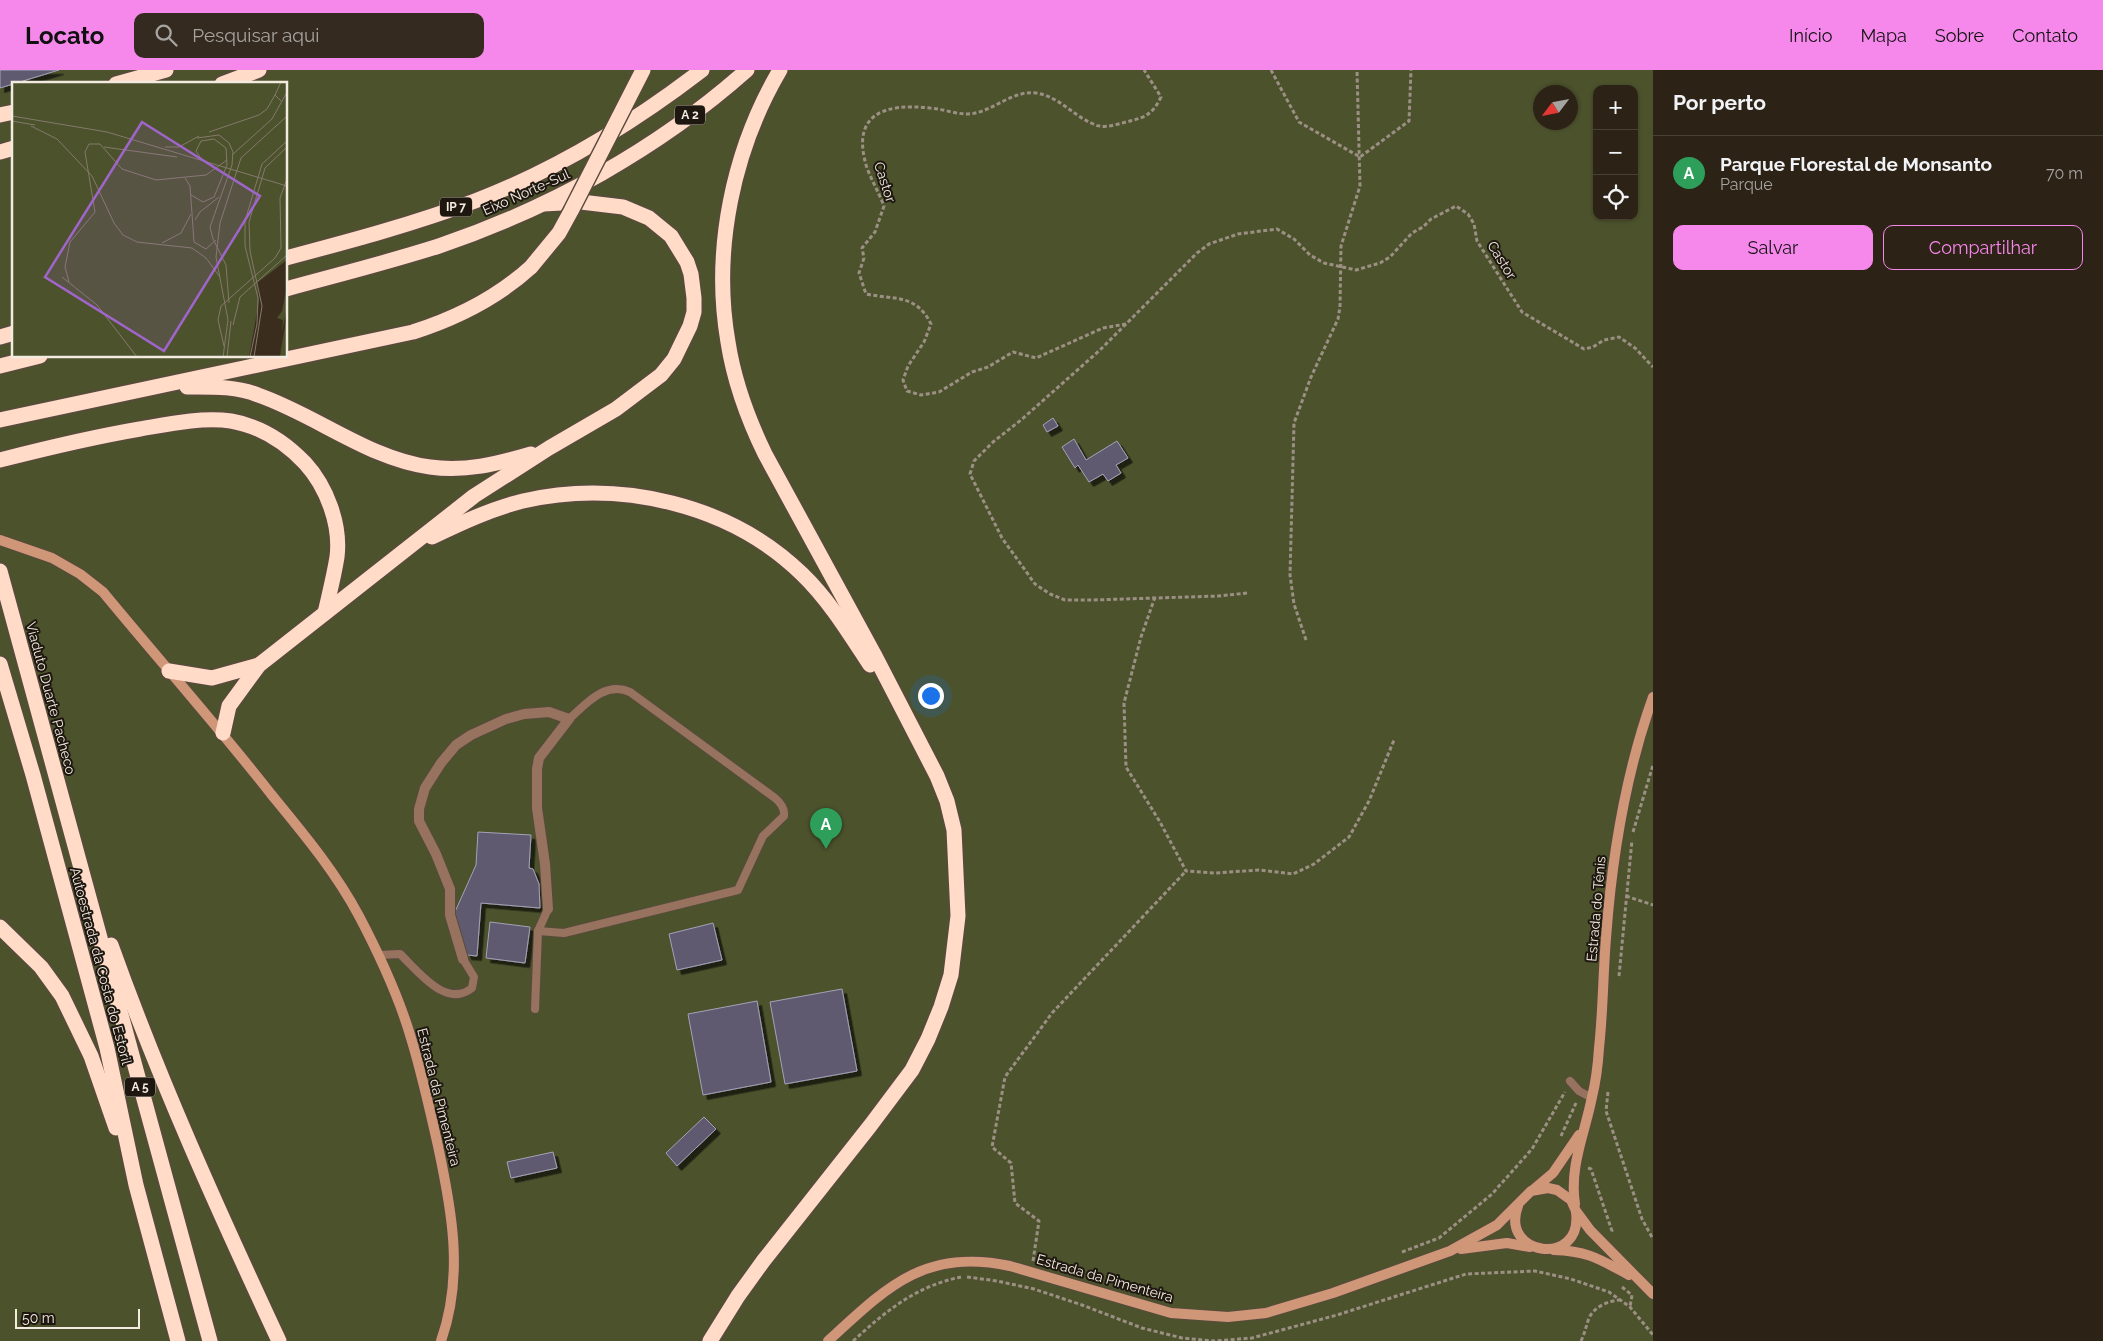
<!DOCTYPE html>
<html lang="pt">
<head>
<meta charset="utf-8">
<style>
	body { margin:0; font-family:Raleway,sans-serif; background:#342a1f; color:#f1f3f6 }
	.controls { position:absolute; right:15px; top:15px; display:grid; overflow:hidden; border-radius:10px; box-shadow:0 1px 4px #0004 }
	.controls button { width:45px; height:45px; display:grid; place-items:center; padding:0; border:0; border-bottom:1px solid #483f35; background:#2c2216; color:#f1f3f6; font:25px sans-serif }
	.compass { position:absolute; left:1533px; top:15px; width:45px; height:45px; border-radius:50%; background:#2c2216; box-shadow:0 1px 4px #0004; rotate:238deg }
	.scale { position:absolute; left:15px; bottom:12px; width:125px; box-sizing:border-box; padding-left:5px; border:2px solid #f3eae0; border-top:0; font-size:14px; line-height:18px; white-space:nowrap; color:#f3eae0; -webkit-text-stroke:4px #1d1710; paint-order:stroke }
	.you { position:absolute; left:930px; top:625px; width:18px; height:18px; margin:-12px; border:4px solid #fff; border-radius:50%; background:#1a73e8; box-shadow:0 0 0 8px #1a73e833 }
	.badge { display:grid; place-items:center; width:32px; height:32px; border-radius:50%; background:#f788eb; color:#fff; font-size:16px; font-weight:700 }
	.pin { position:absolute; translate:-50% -41px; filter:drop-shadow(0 1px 2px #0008) }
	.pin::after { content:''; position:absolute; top:26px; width:18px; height:15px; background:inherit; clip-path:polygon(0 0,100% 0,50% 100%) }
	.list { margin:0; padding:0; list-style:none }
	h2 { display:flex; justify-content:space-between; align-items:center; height:65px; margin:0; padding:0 20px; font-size:21px }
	h2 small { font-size:16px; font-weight:400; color:#a6a4a1 }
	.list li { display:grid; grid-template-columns:32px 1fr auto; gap:15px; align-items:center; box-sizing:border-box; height:75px; padding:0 20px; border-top:1px solid #483f35 }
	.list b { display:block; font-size:19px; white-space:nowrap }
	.list p { margin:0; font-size:16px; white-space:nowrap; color:#a6a4a1 }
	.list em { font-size:16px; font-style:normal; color:#a6a4a1 }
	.actions { display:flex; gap:10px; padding:15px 20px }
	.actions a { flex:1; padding:11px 0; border:1px solid #f788eb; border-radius:10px; text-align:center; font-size:18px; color:#f788eb }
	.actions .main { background:#f788eb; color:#111 }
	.icon { flex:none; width:28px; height:28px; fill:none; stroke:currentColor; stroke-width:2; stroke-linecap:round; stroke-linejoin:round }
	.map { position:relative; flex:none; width:1653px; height:1271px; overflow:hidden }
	header { display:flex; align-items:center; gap:30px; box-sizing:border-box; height:70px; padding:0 25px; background:#f788eb; color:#111 }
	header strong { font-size:24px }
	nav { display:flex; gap:28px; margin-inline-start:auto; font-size:18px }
	.search { width:350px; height:45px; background:#342a1f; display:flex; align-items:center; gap:12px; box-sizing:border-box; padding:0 18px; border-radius:10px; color:#a6a4a1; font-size:19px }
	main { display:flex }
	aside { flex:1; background:#2c2216 }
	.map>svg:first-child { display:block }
	.green { fill:#4c522c; fill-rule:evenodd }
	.building { fill:#5e5a6f; stroke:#a5a2b9; filter:url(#shadow) }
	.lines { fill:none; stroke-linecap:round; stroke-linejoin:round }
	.lane-casing { stroke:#584b3d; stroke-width:10 }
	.street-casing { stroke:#584b3d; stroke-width:12 }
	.secondary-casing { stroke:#584b3d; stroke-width:12 }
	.highway-casing { stroke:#584b3d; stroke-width:18 }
	.path { stroke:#9c9084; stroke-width:3; stroke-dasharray:4 2.5; stroke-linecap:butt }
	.lane { stroke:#96725f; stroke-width:8 }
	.street { stroke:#96725f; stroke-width:10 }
	.secondary { stroke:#cf9778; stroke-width:10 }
	.highway { stroke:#ffdbc8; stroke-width:15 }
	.highway-bridge-casing { stroke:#584b3d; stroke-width:18; stroke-linecap:butt }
	.highway-bridge { stroke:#ffdbc8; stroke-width:15 }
	.labels { text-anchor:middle; stroke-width:4; stroke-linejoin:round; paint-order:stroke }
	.shield { fill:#1d1710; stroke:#b3aba2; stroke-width:1 }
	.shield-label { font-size:12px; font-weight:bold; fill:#f3eae0 }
	.street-label { font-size:14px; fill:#f3eae0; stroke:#1d1710 }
	.inset-road { fill:none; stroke:#85796c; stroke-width:1 }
	.view { fill:#9f65c9; fill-opacity:0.15; stroke:#9f65c9; stroke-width:2.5 }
	.inset-edge { fill:none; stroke:#f3eae0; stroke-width:2.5 }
</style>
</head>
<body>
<header>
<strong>Locato</strong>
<div class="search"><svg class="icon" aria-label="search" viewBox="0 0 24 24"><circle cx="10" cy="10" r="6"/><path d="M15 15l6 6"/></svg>Pesquisar aqui</div>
<nav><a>Início</a><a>Mapa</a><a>Sobre</a><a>Contato</a></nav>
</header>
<main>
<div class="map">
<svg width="1653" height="1271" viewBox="0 0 1653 1271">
	<defs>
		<filter id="shadow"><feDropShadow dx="4.5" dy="4.5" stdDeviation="0" flood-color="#0009"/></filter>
	</defs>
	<rect width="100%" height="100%" fill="#3b2d1e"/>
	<path class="green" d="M0 0H1653V1271H0ZM14 14H286V286H14ZM1597 19H1634V146H1597ZM1540 22H1570V52H1540Z"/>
	<g class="building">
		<polygon points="0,0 59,0 0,18"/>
		<polygon points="1053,348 1058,356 1047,362 1043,355"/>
		<polygon points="1074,369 1086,390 1117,371 1128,388 1116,395 1121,403 1108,411 1103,404 1089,412 1078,395 1075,398 1062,377"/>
		<polygon points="478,762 531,765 529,798 533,799 539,814 540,838 481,833 477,886 467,885 454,844 476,795"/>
		<polygon points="490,852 530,857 525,893 486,888"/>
		<polygon points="713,853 722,890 677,900 669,864"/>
		<polygon points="842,919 857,1001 785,1014 770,932"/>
		<polygon points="757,931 771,1012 703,1025 688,944"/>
		<polygon points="704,1047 716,1059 677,1096 666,1083"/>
		<polygon points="553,1082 557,1098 511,1108 507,1092"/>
	</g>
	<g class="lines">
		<defs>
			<g id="lane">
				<path d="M538 861 564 863 738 820 763 766 784 746C785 738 781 733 775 728L630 622C605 611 587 633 569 649"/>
				<path d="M379 885 400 884C418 901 446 939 472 918L474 907 463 889"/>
				<polyline points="535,939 538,861 548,839"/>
				<polyline points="1570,1011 1579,1021 1592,1028"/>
			</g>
			<polyline id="street" points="463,889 450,845 450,819 436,784 419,751 419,739 425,718 441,693 456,675 471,665 506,649 524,644 549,642 569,649 539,688 537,699 537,738 545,794 548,839"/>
			<g id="secondary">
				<path d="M0 470 52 488 80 504 103 522C159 590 217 655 271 724 303 763 335 801 359 846 379 884 399 927 411 968 422 1004 430 1040 438 1076 452 1141 464 1206 441 1271"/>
				<polyline points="1534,1119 1553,1103 1579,1065"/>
				<path d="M1575 1134C1569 1097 1585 1063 1592 1027 1596 1011 1598 994 1599 978 1603 942 1603 905 1606 868 1612 786 1625 705 1653 627"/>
				<path d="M1518 1136C1499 1186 1583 1198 1576 1142"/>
				<polyline points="1461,1179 1507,1173 1530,1177"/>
				<path d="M1554 1180C1588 1181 1599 1189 1629 1205"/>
				<path d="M828 1271C887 1217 924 1178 1010 1196L1171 1243 1228 1247 1266 1243 1333 1223 1450 1181 1497 1155 1531 1121 1548 1118 1557 1120 1571 1130 1576 1141 1590 1160 1653 1224"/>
			</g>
			<g id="highway">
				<polyline points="116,14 166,0"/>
				<polyline points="222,14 259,0"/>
				<polyline points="0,45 14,42"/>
				<polyline points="0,82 14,78"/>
				<path d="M286 188C350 171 414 154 475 131 556 100 633 53 702 0"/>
				<path d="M286 219C337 205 389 192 439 176 551 138 658 79 747 0"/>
				<polyline points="0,267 14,263"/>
				<polyline points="0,296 40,286"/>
				<path d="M187 317C211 317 236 316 258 325 316 345 369 389 430 397 465 402 497 394 531 384"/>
				<path d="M0 350 413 262C457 248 496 229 531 197"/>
				<path d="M0 390C47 378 93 367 140 359 169 354 201 347 231 351 260 356 285 372 305 393 327 417 341 455 337 487 334 506 329 525 325 543"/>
				<path d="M432 467C461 453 491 439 523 431 620 409 730 434 802 504 829 530 849 563 870 595"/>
				<polyline points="0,501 210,1271"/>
				<polyline points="0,594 33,705 107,978 136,1115 178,1271"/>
				<polyline points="169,601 212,608 259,595"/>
				<polyline points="223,663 229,636 259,595 474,426 549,378 616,339 661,305 674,289 690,256 694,242 694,228 691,204 687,192 671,166 649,148 623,137 581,132 543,134"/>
				<polyline points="0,857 41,897 62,926 91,986 116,1058"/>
				<path d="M111 875C160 1012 218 1140 279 1271"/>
				<path d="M710 1271 738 1226 764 1190 870 1056 912 1000 928 969 941 937 951 905 958 846 954 760 947 731 937 706 874 584 765 384C748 349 734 311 728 272 712 180 733 80 780 0"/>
			</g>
		</defs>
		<use href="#lane" class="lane-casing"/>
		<use href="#street" class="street-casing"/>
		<use href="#secondary" class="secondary-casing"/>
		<use href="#highway" class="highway-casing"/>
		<g class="path">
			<polyline points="1271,0 1299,52 1360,87 1409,51 1411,0"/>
			<path d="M1126 254 1103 258 1036 288 1013 282 988 297 972 302 939 322 921 325 907 321 903 310 908 296 924 272 931 254C916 224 896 230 866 224L859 203 864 188 862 178 875 162 884 136C879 123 872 111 867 98 850 44 884 33 930 38 943 39 955 44 968 44 992 43 1011 20 1036 23 1057 26 1071 43 1089 52 1092 53 1096 56 1100 56 1108 58 1121 53 1130 51 1147 47 1153 43 1161 27L1144 0"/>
			<polyline points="1247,523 1219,526 1093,530 1065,530 1050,524 1035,514 1002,468 970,404 974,391 993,372 1021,350 1100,280 1197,183 1209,174 1238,164 1277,159 1294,169 1310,185 1324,193 1356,200 1380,193 1390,187 1412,163 1423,157 1431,149 1456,136 1468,144 1474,154 1477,171 1522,242 1584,279 1593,277 1604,270 1619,267 1635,278 1653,297"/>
			<polyline points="1155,527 1141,567 1124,633 1126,697 1160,752 1186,801 1215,803 1259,800 1293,804 1314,794 1349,767 1369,731 1394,670"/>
			<polyline points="1306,570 1294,534 1290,505 1294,353 1311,307 1338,249 1340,237 1341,176 1360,116 1357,0"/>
			<polyline points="1633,762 1653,695"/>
			<polyline points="1626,826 1653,835"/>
			<polyline points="1619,906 1632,770"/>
			<polyline points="1608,1022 1606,1041 1642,1149 1653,1169"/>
			<polyline points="1561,1066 1576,1033"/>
			<polyline points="1588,1098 1591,1099 1612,1161 1610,1163"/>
			<polyline points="1402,1182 1439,1168 1492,1124 1532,1079 1565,1022"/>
			<polyline points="1033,1191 1039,1151 1015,1133 1011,1093 992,1077 1005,1007 1052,943 1186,801"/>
			<polyline points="967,1207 997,1211 1034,1219 1082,1235 1142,1258 1182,1268 1214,1271 1252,1268 1337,1245 1466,1204 1535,1201 1571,1209 1609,1222 1630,1237 1653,1265"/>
			<polyline points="1622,1217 1632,1225 1630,1237"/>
			<path d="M853 1271C886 1241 916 1216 961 1207"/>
			<path d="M1581 1271C1585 1263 1586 1256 1589 1248 1594 1237 1608 1231 1619 1230"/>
		</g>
		<use href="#lane" class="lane"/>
		<use href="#street" class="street"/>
		<use href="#secondary" class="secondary"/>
		<use href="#highway" class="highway"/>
		<defs>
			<polyline id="highway-bridge" points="531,197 559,163 571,141 643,0"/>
		</defs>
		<use href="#highway-bridge" class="highway-bridge-casing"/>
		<use href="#highway-bridge" class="highway-bridge"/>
	</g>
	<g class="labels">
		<g class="shield">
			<rect x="675" y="35.5" width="30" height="19" rx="4"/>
			<rect x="440" y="127.5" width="32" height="19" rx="4"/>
			<rect x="125" y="1007.5" width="30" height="19" rx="4"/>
		</g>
		<g class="shield-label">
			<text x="690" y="49">A 2</text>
			<text x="456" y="141">IP 7</text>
			<text x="140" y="1021">A 5</text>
		</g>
		<g class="street-label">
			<text transform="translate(885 112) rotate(72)" y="5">Castor</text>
			<text transform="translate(526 122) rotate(-24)" y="5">Eixo Norte-Sul</text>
			<text transform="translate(1502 190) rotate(58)" y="5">Castor</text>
			<text transform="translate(51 628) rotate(75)" y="5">Viaduto Duarte Pacheco</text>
			<text transform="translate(1596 839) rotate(-85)" y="5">Estrada do Ténis</text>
			<text transform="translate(101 896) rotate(75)" y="5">Autoestrada da Costa do Estoril</text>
			<text transform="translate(439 1027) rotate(76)" y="5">Estrada da Pimenteira</text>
			<text transform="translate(1105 1208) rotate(16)" y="5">Estrada da Pimenteira</text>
		</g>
	</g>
	<g transform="translate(12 12)">
		<rect width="275" height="275" fill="#3b2d1e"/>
		<path d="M0 0H275V178L245 201 247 219 237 275H0ZM275 204V226L270 250 271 238 265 236 270 229ZM275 234V275H268L269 267Z" fill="#4c522c"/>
		<path class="inset-road" d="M269 0 263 13 270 20M0 34 95 50 275 104M0 39 23 43M19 44 45 57 80 94 102 141 111 153 125 160 180 166 194 176 208 195M197 50 247 33 255 27 263 13M185 56 207 53 217 61 221 70 220 83 198 145 201 157 214 183 217 221M92 65 165 75M153 65H167L187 54M220 73 260 37 275 10M173 96 178 104 182 160 194 167 204 158M179 113 191 120 202 115 215 83 214 66 202 57 189 59 184 69 190 78M183 138 188 130 207 115M150 161 169 151 179 132M50 195 85 223 125 275M57 200 53 185 58 160 83 130 73 70 77 62H88L110 87 144 98 194 93 215 78M221 243 228 215 275 173M212 264 206 238 209 224 263 176 269 166 268 116 275 97M211 275 216 238 204 175 208 141 229 76 275 34M215 275 219 239M238 275 245 242 246 216 233 164V139L250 82 275 59M242 275 250 224 238 169 237 140 253 86 275 65"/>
		<path class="view" d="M130 40 248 114 152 269 33 195Z"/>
		<rect width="275" height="275" class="inset-edge"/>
	</g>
</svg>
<div class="controls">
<button>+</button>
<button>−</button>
<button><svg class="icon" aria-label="locate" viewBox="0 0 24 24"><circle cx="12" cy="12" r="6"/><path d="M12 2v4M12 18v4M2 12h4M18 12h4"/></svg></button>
</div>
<svg class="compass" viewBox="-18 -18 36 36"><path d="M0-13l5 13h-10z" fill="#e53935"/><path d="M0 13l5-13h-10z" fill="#a6a4a1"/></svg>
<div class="scale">50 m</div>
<div class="you"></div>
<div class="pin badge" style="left:826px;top:779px;background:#2e9e5b">A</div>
</div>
<aside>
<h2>Por perto<small></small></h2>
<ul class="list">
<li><span class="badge" style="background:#2e9e5b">A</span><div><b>Parque Florestal de Monsanto</b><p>Parque</p></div><em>70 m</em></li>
</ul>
<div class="actions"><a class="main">Salvar</a><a>Compartilhar</a></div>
</aside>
</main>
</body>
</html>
